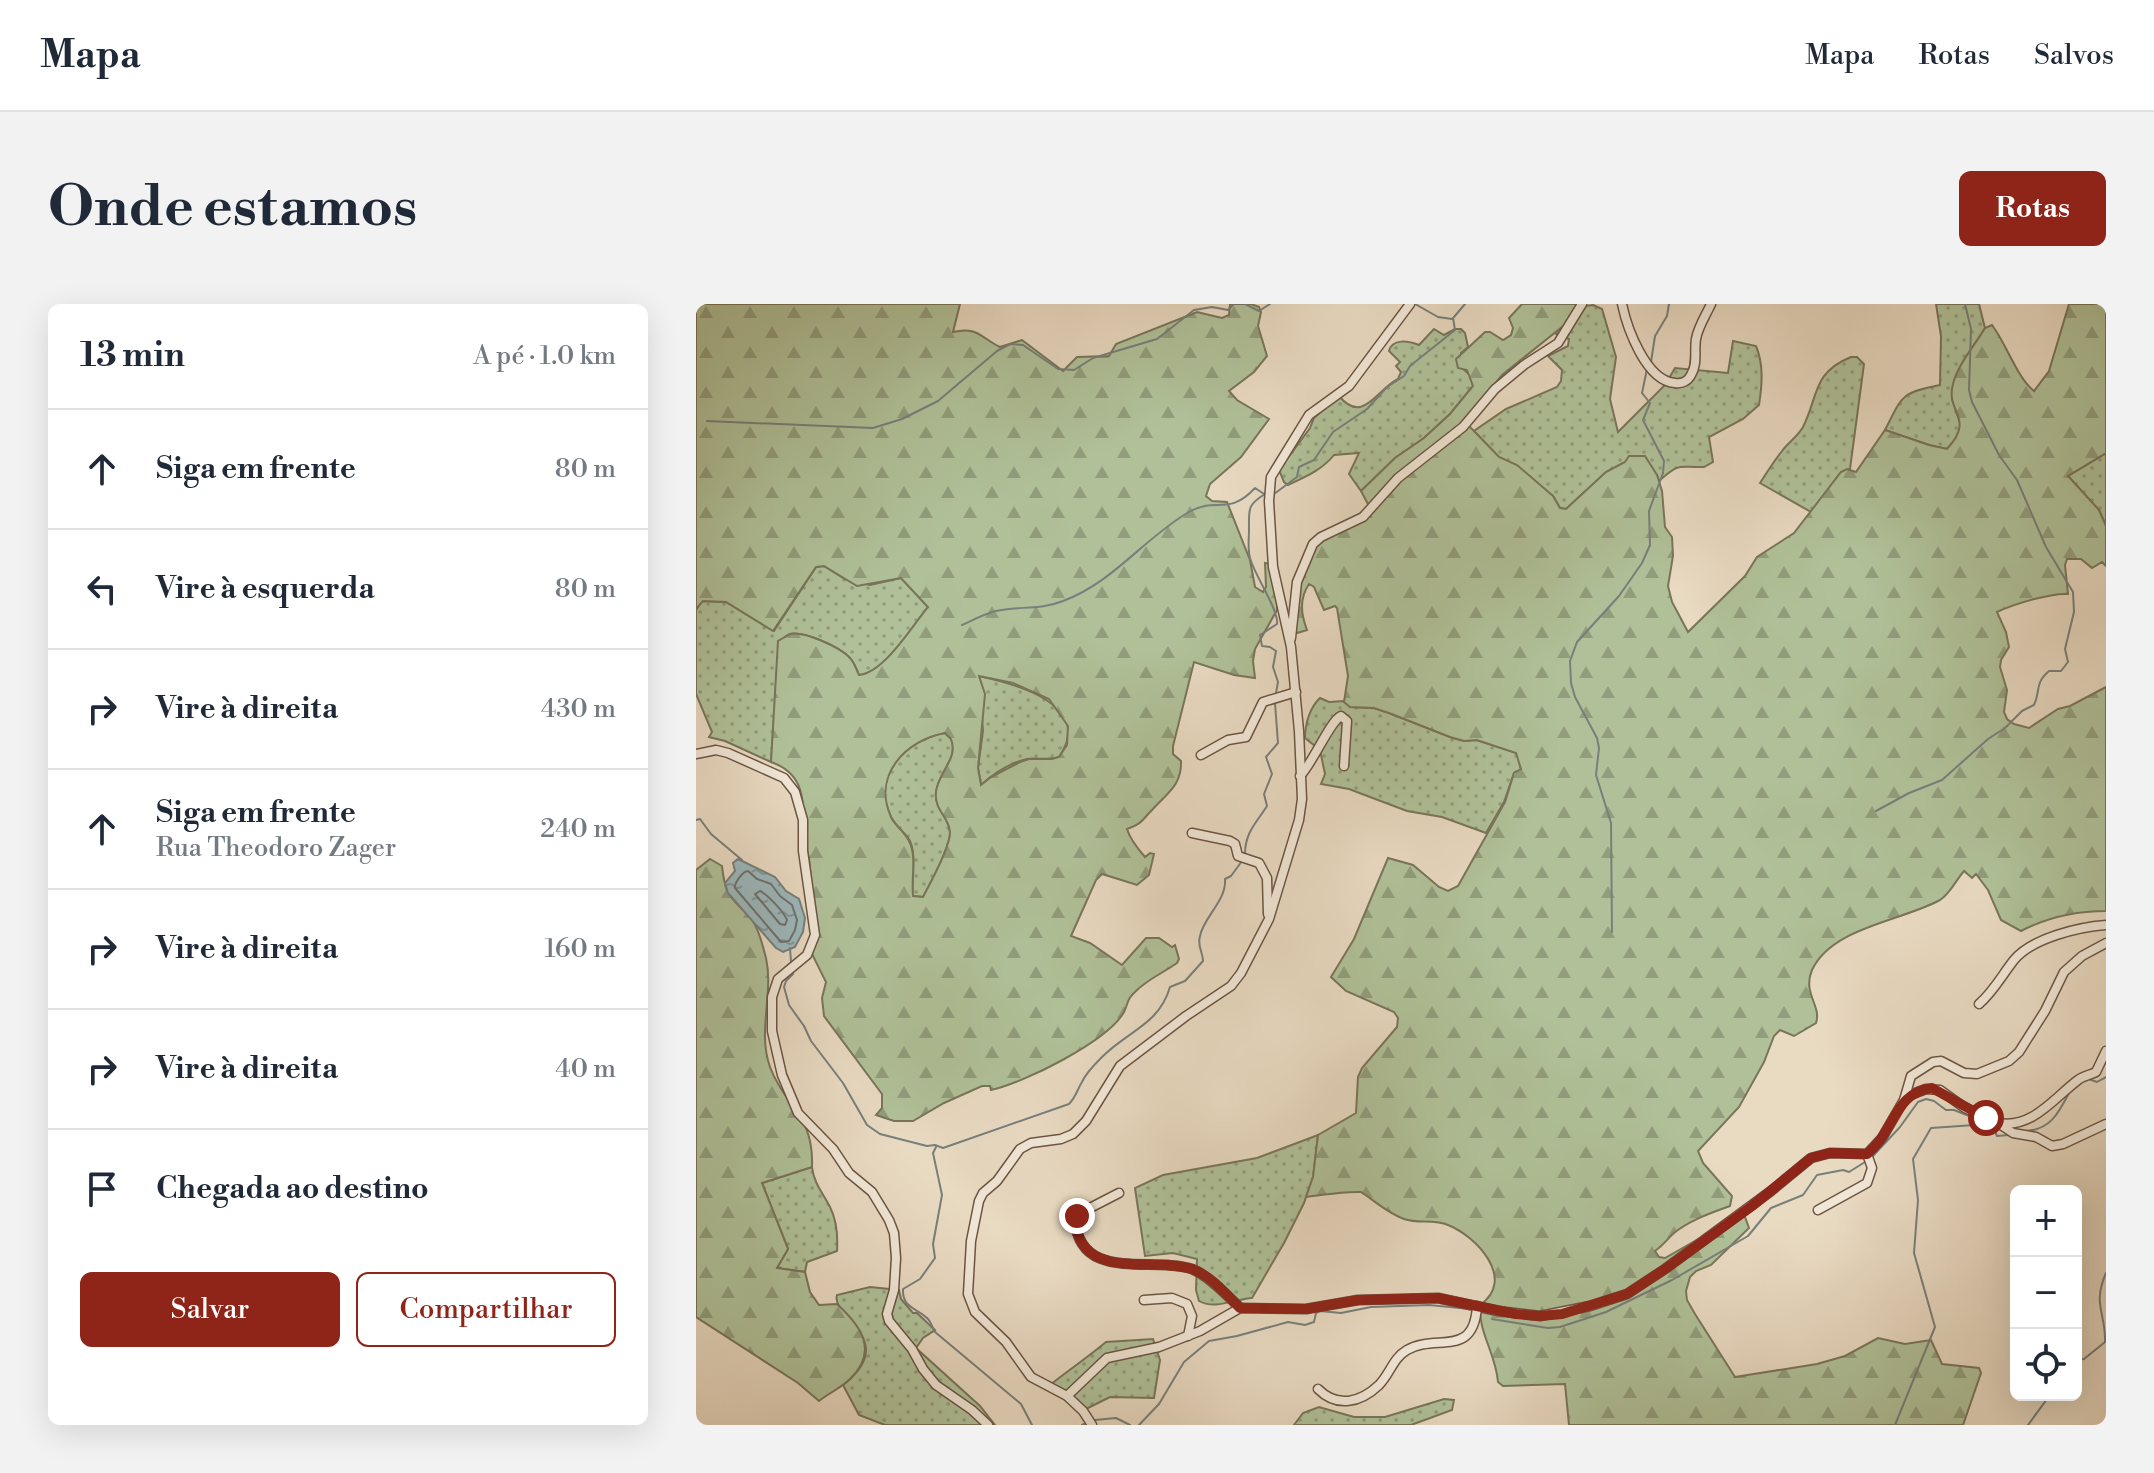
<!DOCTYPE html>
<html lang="pt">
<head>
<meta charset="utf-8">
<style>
	body { margin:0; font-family:"Libre Bodoni",serif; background:#f2f2f3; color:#1f2937 }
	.controls { position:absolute; right:24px; bottom:24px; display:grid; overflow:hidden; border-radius:12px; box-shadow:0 8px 32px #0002 }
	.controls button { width:72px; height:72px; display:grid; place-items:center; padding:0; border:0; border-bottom:2px solid #e0e1e3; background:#fff; color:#1f2937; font:40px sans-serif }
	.stop { position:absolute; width:24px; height:24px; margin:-18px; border:6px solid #8f2418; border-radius:50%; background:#fff }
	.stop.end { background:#8f2418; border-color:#fff; box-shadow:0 2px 8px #0008 }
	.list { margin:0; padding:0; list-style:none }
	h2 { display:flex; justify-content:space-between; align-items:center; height:104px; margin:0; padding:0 32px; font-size:34px }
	h2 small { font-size:26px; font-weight:400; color:#747a83 }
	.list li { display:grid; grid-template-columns:52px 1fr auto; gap:24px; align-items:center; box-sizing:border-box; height:120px; padding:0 32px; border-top:2px solid #e0e1e3 }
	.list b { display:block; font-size:30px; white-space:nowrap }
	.list p { margin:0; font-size:26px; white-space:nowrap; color:#747a83 }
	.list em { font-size:26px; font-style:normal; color:#747a83 }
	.actions { display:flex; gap:16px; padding:24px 32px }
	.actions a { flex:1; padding:18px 0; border:2px solid #8f2418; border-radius:12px; text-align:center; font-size:28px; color:#8f2418 }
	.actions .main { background:#8f2418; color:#fff }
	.icon { flex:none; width:44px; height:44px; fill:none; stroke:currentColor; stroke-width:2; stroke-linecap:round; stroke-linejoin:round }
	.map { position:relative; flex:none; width:1410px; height:1121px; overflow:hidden; border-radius:12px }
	header { display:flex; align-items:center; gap:48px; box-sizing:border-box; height:112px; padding:0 40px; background:#fff; border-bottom:2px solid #e0e1e3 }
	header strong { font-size:38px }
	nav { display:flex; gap:44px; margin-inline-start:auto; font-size:28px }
	.intro { display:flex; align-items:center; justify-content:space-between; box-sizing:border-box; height:192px; padding:0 48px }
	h1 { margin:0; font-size:56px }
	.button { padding:20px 36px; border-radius:12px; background:#8f2418; color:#fff; font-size:28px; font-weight:700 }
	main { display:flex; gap:48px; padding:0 48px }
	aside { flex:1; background:#fff; border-radius:12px; box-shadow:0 8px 32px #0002 }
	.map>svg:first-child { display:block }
	.grass { fill:url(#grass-dots); stroke:#79755a; stroke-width:2 }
	.forest { fill:url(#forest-firs); stroke:#79755a; stroke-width:2; fill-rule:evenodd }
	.water { fill:url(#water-ripples); stroke:#787f7c; stroke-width:2 }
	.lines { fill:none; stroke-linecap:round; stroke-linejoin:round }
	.shore { stroke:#6f706c; stroke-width:2 }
	.stream { stroke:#787f7c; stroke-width:2 }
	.minor-casing { stroke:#6c5544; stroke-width:11 }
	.minor { stroke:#f1e7d7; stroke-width:8 }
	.route { stroke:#8f2418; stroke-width:10 }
</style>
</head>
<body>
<header>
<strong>Mapa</strong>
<nav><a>Mapa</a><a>Rotas</a><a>Salvos</a></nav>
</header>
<div class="intro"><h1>Onde estamos</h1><a class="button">Rotas</a></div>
<main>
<aside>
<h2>13 min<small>A pé · 1.0 km</small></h2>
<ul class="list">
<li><svg class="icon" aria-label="ahead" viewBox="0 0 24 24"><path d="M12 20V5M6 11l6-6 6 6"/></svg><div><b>Siga em frente</b></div><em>80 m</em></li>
<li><svg class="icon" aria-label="left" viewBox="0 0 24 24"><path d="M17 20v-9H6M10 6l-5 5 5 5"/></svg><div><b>Vire à esquerda</b></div><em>80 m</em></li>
<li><svg class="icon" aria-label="right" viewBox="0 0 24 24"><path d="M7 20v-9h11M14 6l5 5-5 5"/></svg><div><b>Vire à direita</b></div><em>430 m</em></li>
<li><svg class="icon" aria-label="ahead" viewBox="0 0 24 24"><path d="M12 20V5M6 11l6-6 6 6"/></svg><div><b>Siga em frente</b><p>Rua Theodoro Zager</p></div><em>240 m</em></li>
<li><svg class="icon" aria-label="right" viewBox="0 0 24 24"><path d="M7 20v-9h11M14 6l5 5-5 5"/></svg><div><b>Vire à direita</b></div><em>160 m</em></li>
<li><svg class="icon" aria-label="right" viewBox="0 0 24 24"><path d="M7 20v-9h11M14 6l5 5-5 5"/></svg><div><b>Vire à direita</b></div><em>40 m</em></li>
<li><svg class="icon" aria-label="arrive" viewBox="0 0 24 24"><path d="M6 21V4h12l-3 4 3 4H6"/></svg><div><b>Chegada ao destino</b></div></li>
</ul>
<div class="actions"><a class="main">Salvar</a><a>Compartilhar</a></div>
</aside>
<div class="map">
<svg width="1410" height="1121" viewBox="0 0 1410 1121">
	<defs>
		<pattern id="grass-dots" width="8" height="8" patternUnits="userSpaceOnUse" patternTransform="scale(2)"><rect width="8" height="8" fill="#b0c199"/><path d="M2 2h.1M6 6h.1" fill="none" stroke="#919d7c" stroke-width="1.8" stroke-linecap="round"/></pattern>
		<pattern id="forest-firs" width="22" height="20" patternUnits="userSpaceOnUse" patternTransform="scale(2)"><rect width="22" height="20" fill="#b0c199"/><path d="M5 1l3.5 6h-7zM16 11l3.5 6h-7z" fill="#919d7c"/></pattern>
		<pattern id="water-ripples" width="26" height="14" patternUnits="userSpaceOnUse" patternTransform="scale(2)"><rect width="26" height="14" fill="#9cb8bd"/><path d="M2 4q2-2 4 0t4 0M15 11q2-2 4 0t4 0" fill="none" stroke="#819699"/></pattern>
	</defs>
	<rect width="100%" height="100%" fill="#e9dac2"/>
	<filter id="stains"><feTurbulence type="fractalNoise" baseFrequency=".0025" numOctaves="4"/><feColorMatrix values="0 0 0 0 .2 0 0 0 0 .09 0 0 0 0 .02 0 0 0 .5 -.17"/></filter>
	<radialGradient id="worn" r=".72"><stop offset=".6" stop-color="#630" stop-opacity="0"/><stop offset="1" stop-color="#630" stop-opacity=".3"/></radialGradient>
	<g class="grass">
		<path d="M1240 0H1283L1289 24 1274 49 1256 95 1265 122 1262 133 1251 145 1233 141 1189 126C1207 91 1204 89 1244 81L1245 32Z"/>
		<path d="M897 1 906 5 920 53 914 95 922 128 969 81 979 64 1032 69 1037 37 1060 42C1068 61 1066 82 1063 101L1047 115 1013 133 1017 158 1008 163C983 164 985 157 963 177L961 171 929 158 910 168 870 205 864 204 857 192 803 153 778 127 810 105 861 83 865 77 866 66 852 52 872 42 873 35 858 29 889 2Z"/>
		<path d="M738 25 748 31 759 25H765L769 29 772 43 765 49V63L775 72 777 82 754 110 728 134 699 154 665 187 653 170 663 149 638 151C626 166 609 173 592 181L588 178 583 166 614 124 618 114 643 92C667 121 680 86 702 75L705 68 700 62 704 58 693 47C696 34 713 37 723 41Z"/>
		<path d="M1155 53H1161L1168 60 1154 165 1145 168 1115 208 1064 179C1071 168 1078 157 1086 147 1092 139 1102 132 1107 123 1123 91 1116 69 1155 53Z"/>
		<polygon points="1410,149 1410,222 1403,206 1372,172"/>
		<path d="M128 262 149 275 174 281 205 274 232 303C216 323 188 369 163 371 161 365 158 359 154 354 144 343 108 327 94 330 92 331 85 336 83 337L75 458 29 437 13 433 16 428 0 390V306L6 297 30 298 78 327 120 263Z"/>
		<path d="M283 372C320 380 399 401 363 453 352 457 341 453 331 455 314 459 297 470 285 481L282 464 287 427Z"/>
		<path d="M624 394 633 398 648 397 654 403 678 404 693 409 754 433 768 437 780 436 821 449 825 466 818 469 808 498 790 529 746 513 711 507 653 485 625 480 629 470 624 446 609 434C609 420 614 403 624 394Z"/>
		<path d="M249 429 255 435C263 455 242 468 240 488 238 507 254 513 254 529 254 543 234 580 227 593L217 592C215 575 221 553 214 537 209 528 199 522 195 513 175 471 210 436 249 429Z"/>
		<path d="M622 831 617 873 608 899 588 939 556 994C539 995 519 1006 503 997L500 986 501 955 477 949 449 952 439 884 467 871 561 854Z"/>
		<path d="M116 863C118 880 127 889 134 903 141 917 142 932 141 947L111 958 109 968 81 964 92 945 66 879Z"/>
		<path d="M174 983 203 986 205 995 217 1009H221L239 1026 227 1034 220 1044 284 1102 299 1121H189L163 1111 147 1081C205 1036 134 1013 141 991Z"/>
		<path d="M457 1035 464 1056 458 1094 414 1093 390 1105 368 1086 354 1081C373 1066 392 1053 410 1038Z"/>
		<polygon points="748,1095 758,1096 756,1106 715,1121 598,1121 607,1109 623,1103 658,1113 689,1113"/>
	</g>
	<g class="forest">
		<path d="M0 0H264L257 28C282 22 285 34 304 43L326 36 367 67 381 53 413 52 420 40 501 8 526 14 533 11 534 0H555L563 3 565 8 562 22 571 52 558 68 533 87 541 96 573 115 545 153 514 180 510 192 516 197 531 198 554 256 559 283 567 288 570 283 569 259 581 261V306L559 345 557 357 559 374 538 371 498 358 477 442V450L485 457C486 482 470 490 456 506 445 517 447 519 431 525 434 535 442 545 449 553L454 549 458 550 453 571 441 581 406 570 400 576 375 632 394 639 426 661 450 634H463L476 643 479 641 483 655 481 659C467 669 452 675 440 687 430 696 433 698 428 708 412 737 328 779 295 786L294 782H286L248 799 217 817H198L180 811 186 804V790L128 712 126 694 130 678 112 642 119 618 113 554 111 547 106 544C106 509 116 472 75 458L82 337C84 336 92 331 94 330 108 327 144 343 154 354 158 358 160 365 163 371 188 369 216 322 232 303L205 274 161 282 128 262 120 263 77 327 30 298 7 297 0 305ZM283 372 317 379 353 395 372 422 371 441 363 453 356 455H333L324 458 295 473 285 481 282 464 289 390ZM249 429 255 435C263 455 242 468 240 488 238 507 254 513 254 529 254 543 234 580 227 593L217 592C215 575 221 552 213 537 209 528 199 522 195 513 176 471 210 436 249 429Z"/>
		<path d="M826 0H890L876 15 806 71 770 116 772 121 803 153 821 161 857 192 864 204 870 205 910 168 929 158 933 152H949L961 171 966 187 969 223 976 233 977 252 972 282 976 298 992 328 1049 272 1061 253 1098 229 1145 168 1151 165 1160 168 1189 126 1233 141 1251 145C1280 113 1249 109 1257 80 1262 60 1279 41 1289 24L1296 21C1310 39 1321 74 1338 87L1353 67 1373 0H1410V149L1372 172 1403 206 1410 222V262L1406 258 1396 264 1385 255H1371L1369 261 1372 290C1354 289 1318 300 1301 308L1310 328 1313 343 1305 356 1304 363 1311 386 1308 408 1311 415 1318 420 1333 424 1362 405 1374 402 1410 383V607C1379 607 1352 613 1325 627L1305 616 1292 586 1280 570 1276 574 1268 567C1260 576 1254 590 1244 596 1206 617 1136 623 1116 666 1106 689 1126 702 1120 719L1098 732 1084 726 1078 732 1068 758 1043 803 1002 847 1007 859 1036 892 1034 902C1015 909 994 916 978 929 971 935 969 940 959 947L963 953 969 954 1043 912 1049 913 1053 924 1015 961 1000 967 994 973 990 987 991 996 999 1010 1039 1073 1121 1060 1149 1052 1182 1034 1209 1040 1235 1036 1246 1060 1283 1064 1285 1069 1267 1121H873L869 1080 807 1082 802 1078C800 1050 782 1028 784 1001 821 975 780 932 752 921 738 915 722 920 708 915 691 909 679 897 665 888 645 887 629 891 610 893L617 873 622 831 660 809 662 773 666 764 701 723 702 714 698 708 650 687 635 673 658 635 692 554 717 561 743 583 752 587 762 582 809 498 818 469 825 465 820 449 781 436 768 437 754 433 693 409 678 404 654 403 648 398 652 372 641 304 639 302 628 306 618 283 613 280C603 295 605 310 611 326L601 329C586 305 604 270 611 246L667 210 673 202 665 187 699 154 728 134 754 110 777 82 771 66 762 64 760 55 789 28H794L807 36 815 31 817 24 813 14Z"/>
		<path d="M14 555 26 562C27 570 28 579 31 586 36 599 51 607 58 619 64 629 67 643 70 654 78 690 61 727 74 763 89 804 118 810 116 863L66 879 92 945 81 964 109 968 114 988 123 1001 141 1000C165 1022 183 1047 154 1075 145 1084 133 1089 123 1097L102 1079 0 1013V566Z"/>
	</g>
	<polygon class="water" points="42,555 79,573 90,587 103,595 109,614 107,628 99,643 87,648 80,644 32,589 29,579 39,567 37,559"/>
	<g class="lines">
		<g class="shore">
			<path d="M52 567 61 575 75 580 84 592 96 601 101 616 99 626 93 637 85 638 39 584C38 579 47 567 52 567Z"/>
			<path d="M64 587C71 590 88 608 91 616L89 621 84 620 59 590Z"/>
		</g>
		<g class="stream">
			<polyline points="549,0 563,7 574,0"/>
			<polyline points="719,0 742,13 756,15"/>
			<polyline points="758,13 769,0"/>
			<polyline points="955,58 959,32 971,12 973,0"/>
			<polyline points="11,117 177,124 206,115 242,97 301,47 314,40 327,41 362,65 378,66 397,54 461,35 498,6 516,3 532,6 538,0"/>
			<path d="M569 190C551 201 553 205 553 226 553 236 551 248 555 257 560 273 583 307 581 320L564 331 566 342 574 343 580 347 577 363 582 378 580 389"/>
			<polyline points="578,190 601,173 603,163 618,156 637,128 671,105 691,83 708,72 714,62 759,26 757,14"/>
			<path d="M266 321C277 316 288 310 300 307 322 302 345 306 367 297 418 278 448 234 493 208 521 192 532 213 559 184L568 190"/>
			<path d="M1180 507 1213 489 1246 476 1292 435 1309 424 1326 407 1338 401C1345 386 1338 380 1353 367H1365L1372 358 1369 345 1378 308 1377 288 1350 243 1321 176 1303 151 1276 98 1273 86 1275 25 1269 0"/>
			<polyline points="0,516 4,515 15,530 46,556"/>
			<path d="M549 550C549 528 561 518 571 502L568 490 576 470 570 453 582 439 579 399"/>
			<polyline points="916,628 915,519 900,471 903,444 901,434 879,393 875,379 874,357 881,338 923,292 946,259 954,241 953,207 967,169 968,157 947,116 954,99 946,89 951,65"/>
			<polyline points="94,644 95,658"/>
			<path d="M97 670 90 677 88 683 93 701 108 722 115 737 147 779 171 821 184 830 231 842 239 841 247 844 373 800C380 793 381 786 386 778 390 769 398 761 405 754 431 727 463 721 474 683L489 677 507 657C507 648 501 643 504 632 507 614 531 596 529 575L535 572 546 557"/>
			<polyline points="1390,774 1401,778 1410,773"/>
			<path d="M1329 827C1355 826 1363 808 1374 787"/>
			<path d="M240 843 237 849 246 891 237 940 239 954 224 975 207 985C206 1005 222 1004 232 1015 236 1019 236 1024 239 1028L325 1100 336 1121"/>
			<polyline points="1176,853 1204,823 1222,798 1230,795 1238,797 1250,806 1258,806 1291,819 1297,823 1301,832 1313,831"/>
			<polyline points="796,1015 852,1024 864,1023 910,1008 976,976 1052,932 1075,904 1107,891 1121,871 1147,866 1153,868 1169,858"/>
			<path d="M1380 1056 1388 1055 1409 1038C1410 1009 1396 1001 1410 969"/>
			<polyline points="399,1116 420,1114 434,1121"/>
			<polyline points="386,1121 388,1120"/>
			<polyline points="443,1121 463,1100 488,1058 513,1037 541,1032 592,1018 609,1021 618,1018 620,1009 624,1007 645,1009 675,1003 733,1001 774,1005"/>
			<polyline points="1199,1121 1239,1023 1218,949 1222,896 1217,855 1235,824 1279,821 1286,818"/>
			<polyline points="1332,1121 1354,1091"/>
		</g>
		<defs>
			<g id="minor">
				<path d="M926 0C931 24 950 77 979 79 986 80 992 77 995 71 1002 60 998 47 1000 35 1002 23 1010 11 1015 0"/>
				<polyline points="595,334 601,278 617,240 625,233 667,213 702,174 767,123 799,85 828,61 862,39 886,0"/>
				<polyline points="0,450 20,446 32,449 88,474 99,488 107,516 107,547 119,631 111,651 82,675 76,693 76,727 86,771 102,809 137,845 153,869 176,888 193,916 198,929 200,954 198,986 191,1010 193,1017 216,1045 227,1065 240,1081 276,1106 292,1121"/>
				<polyline points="505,451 532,436 550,433 567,398 600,388"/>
				<path d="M604 472C617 459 634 417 645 412L651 417 648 462"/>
				<polyline points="496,529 534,537 539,540 542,552 563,559 571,574 572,610"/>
				<path d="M1283 700C1298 687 1306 671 1318 656 1336 634 1383 623 1410 621"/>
				<polyline points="1208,796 1215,772 1237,758 1245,757 1268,769 1281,770 1313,757 1323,748 1349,707 1368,668 1386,652 1410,639"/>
				<path d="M1303 819C1336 825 1358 794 1382 776 1387 772 1394 771 1400 768L1410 747"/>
				<path d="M423 889 390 906 379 916C384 979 456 952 496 965 512 971 532 992 544 1004"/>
				<polyline points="1122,906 1171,879 1176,864 1171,850"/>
				<polyline points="448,996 476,994 491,1000 496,1012 492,1032"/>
				<path d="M622 1085C641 1104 664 1099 683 1081 694 1070 697 1054 711 1046 740 1029 778 1055 781 1002"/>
				<polyline points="371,1092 411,1054 463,1043 504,1027 544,1004 610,1005 662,996 742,994 802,1007 844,1012 894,1002 931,990 969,965 1075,887 1115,854 1134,849 1171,850 1186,834 1208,796 1214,791 1230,785 1244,786 1269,804 1302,819 1317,829 1340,833 1356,842 1367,840 1410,820"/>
				<polyline points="396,1121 387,1107 371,1092 335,1073 310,1038 279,1008 272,990 275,937 283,897 287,889 301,877 324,845 335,839 365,835 377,830 390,817 424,762 490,712 535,682 545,669 573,615 603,516 606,495 603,427 595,343 577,263 573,197 575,173 613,111 653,82 714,0"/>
			</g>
		</defs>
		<use href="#minor" class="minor-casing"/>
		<use href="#minor" class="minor"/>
	</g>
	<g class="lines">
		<path class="route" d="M381 912 379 916C385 979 456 952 496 965 514 971 531 991 544 1004L610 1005 662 996 742 994 820 1010 844 1012 866 1010 931 990 969 965 1056 902 1115 854 1134 849 1171 850C1198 829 1198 788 1236 784L1290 814"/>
	</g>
	<rect width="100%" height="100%" filter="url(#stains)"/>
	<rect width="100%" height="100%" fill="url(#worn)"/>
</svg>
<div class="controls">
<button>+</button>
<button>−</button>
<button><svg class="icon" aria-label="locate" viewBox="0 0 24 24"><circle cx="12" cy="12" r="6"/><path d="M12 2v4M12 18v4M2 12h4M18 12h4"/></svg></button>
</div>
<div class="stop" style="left:1290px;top:814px"></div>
<div class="stop end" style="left:381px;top:912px"></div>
</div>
</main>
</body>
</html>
